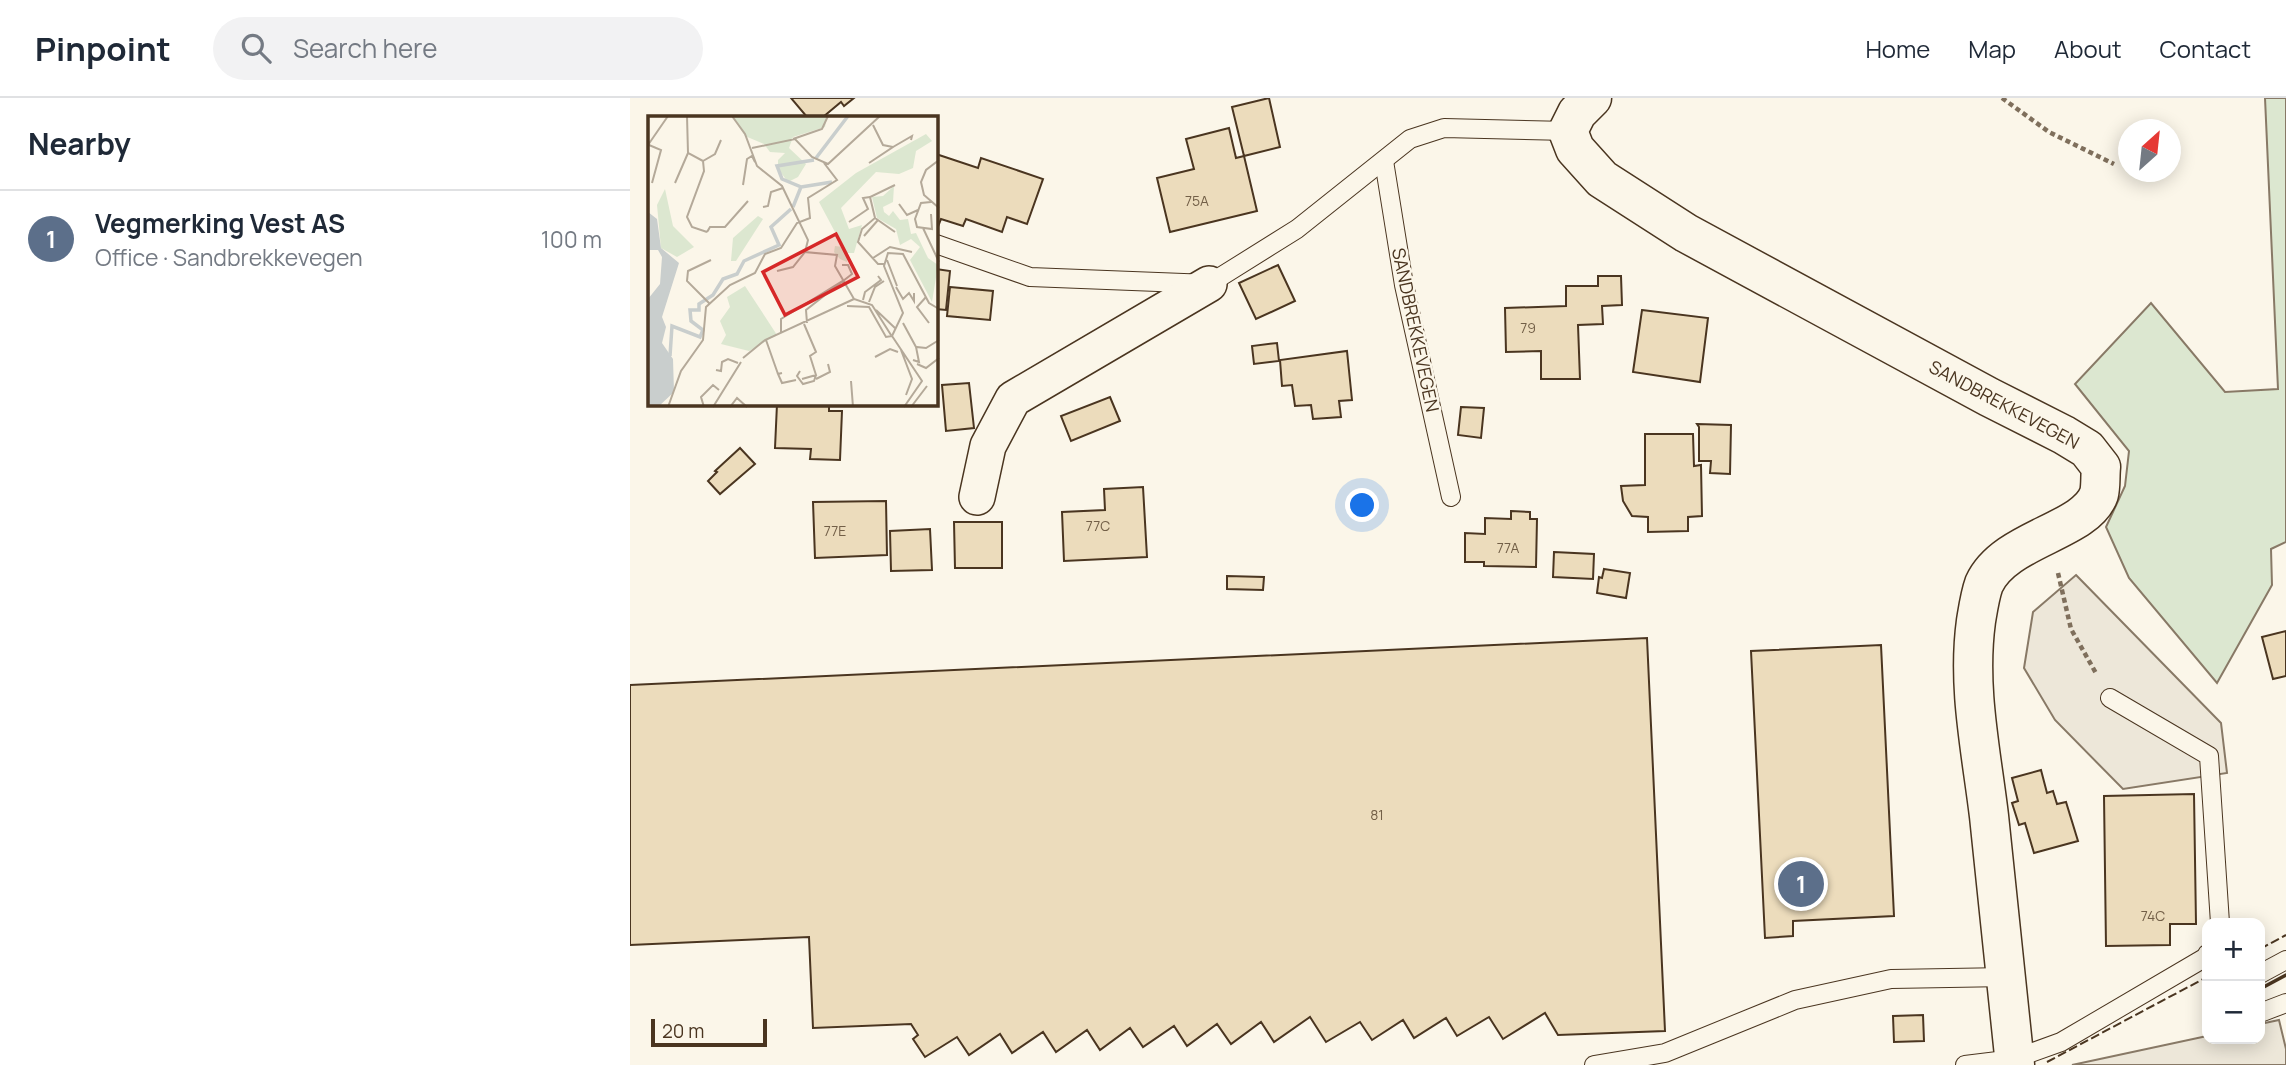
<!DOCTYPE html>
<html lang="en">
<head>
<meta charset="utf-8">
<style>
	body { margin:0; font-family:Manrope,sans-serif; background:#f2f2f3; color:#1f2937 }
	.controls { position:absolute; right:21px; bottom:21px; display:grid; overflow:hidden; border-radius:14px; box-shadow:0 4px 18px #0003 }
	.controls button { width:63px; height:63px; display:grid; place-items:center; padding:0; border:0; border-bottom:2px solid #e0e1e3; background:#fff; color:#1f2937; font:35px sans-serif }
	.compass { position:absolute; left:1488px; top:21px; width:63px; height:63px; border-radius:50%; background:#fff; box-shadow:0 4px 18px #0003; rotate:27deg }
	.scale { position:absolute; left:21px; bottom:18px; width:116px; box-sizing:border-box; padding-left:7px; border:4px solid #4a3520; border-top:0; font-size:19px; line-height:24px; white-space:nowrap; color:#4a3520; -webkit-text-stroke:5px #fbf6e9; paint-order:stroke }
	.you { position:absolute; left:733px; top:408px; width:24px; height:24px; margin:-18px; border:5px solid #fff; border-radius:50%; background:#1a73e8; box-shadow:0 0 0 10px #1a73e833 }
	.badge { display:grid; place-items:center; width:46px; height:46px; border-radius:50%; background:#2563eb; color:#fff; font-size:23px; font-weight:700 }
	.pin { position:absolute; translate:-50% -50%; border:4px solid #fff; box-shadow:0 2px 7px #0006 }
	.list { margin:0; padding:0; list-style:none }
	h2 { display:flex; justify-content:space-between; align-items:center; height:91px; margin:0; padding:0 28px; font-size:30px }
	h2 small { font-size:23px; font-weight:400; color:#747a83 }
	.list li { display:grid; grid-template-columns:46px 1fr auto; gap:21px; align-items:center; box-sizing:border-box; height:98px; padding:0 28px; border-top:2px solid #e0e1e3 }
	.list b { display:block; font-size:26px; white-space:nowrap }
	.list p { margin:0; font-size:23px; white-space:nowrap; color:#747a83 }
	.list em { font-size:23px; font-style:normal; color:#747a83 }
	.icon { flex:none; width:38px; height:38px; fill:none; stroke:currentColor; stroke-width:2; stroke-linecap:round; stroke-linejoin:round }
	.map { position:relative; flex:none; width:1656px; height:967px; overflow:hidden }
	header { display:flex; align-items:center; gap:42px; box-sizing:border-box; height:98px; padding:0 35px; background:#fff; border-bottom:2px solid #e0e1e3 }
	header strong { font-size:33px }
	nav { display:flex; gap:38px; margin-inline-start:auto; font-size:24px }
	.search { width:490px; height:63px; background:#f2f2f3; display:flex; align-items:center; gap:18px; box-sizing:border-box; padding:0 24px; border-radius:38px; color:#747a83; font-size:26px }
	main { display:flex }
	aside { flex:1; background:#fff }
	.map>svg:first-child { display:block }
	.green { fill:#dce7d0; stroke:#887966; stroke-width:2 }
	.parking { fill:#ede7d9; stroke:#887966; stroke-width:2 }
	.building { fill:#ecdcbc; stroke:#4a3520; stroke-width:2 }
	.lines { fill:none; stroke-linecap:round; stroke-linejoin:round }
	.service-casing { stroke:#4a3520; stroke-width:20 }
	.minor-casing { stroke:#4a3520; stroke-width:38 }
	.tertiary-casing { stroke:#4a3520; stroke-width:41 }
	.path { stroke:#7f6f5c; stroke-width:4.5; stroke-dasharray:5 3.5; stroke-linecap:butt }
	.service { stroke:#fbf6e9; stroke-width:18 }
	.minor { stroke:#fbf6e9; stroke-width:35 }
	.tertiary { stroke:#fbf6e9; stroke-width:38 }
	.fence { stroke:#4a3520; stroke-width:2; stroke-dasharray:9 3.5; stroke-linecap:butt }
	.wall { stroke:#4a3520; stroke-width:3.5 }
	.labels { text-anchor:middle; stroke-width:5; stroke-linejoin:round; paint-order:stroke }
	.number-label { font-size:14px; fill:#725f47 }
	.street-label { font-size:18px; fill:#4a3520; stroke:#fbf6e9 }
	.inset-river { fill:none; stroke:#c9cecd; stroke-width:3.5 }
	.inset-road { fill:none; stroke:#b4a999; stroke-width:2 }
	.view { fill:#d62828; fill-opacity:0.15; stroke:#d62828; stroke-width:3.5 }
	.inset-edge { fill:none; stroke:#4a3520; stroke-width:3.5 }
</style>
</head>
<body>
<header>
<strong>Pinpoint</strong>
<div class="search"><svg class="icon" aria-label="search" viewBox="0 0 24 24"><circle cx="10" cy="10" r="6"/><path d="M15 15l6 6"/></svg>Search here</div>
<nav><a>Home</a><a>Map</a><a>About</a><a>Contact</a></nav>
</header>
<main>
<aside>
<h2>Nearby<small></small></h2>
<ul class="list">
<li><span class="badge" style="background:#5c6f8a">1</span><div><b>Vegmerking Vest AS</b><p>Office · Sandbrekkevegen</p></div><em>100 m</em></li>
</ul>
</aside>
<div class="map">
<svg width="1656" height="967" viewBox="0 0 1656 967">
	<rect width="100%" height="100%" fill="#fbf6e9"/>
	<polygon class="green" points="1635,0 1656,0 1656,444 1641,451 1642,487 1587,585 1499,480 1476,429 1495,388 1499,353 1445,286 1521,205 1595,294 1648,291"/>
	<g class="parking">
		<polygon points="1446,477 1591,625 1597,675 1493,691 1425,622 1394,570 1403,514"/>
		<polygon points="1649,922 1656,951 1656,967 1442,967 1577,938 1577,941 1630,941 1630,926"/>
	</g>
	<g class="building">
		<polygon points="161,0 224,0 214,8 211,4 193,19 177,19"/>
		<polygon points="639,0 650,49 614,58 602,9"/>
		<polygon points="599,30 606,60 614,58 627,113 540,134 527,80 564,71 556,41"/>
		<polygon points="306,56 348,70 351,60 413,81 397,126 377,119 372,134 336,121 333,128 311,121 306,134"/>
		<polygon points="648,167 665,203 626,221 609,185"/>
		<polygon points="306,171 320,173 316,212 306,211"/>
		<polygon points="968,178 991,178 992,207 972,208 973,226 948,227 950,281 911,281 911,253 876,254 875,210 936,208 936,188 968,188"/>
		<polygon points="320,189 363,193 360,222 317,218"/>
		<polygon points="1012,212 1078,220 1070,284 1003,274"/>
		<polygon points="647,245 649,263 624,266 622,248"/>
		<polygon points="717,253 722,302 709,303 711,319 683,321 681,307 665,308 662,287 652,288 650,262"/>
		<polygon points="339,285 344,330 316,333 312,287"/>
		<polygon points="480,299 490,323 441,343 431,318"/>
		<polygon points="147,306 199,306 199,313 212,313 210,362 180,361 181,351 145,350"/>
		<polygon points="831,309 854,310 851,340 828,337"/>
		<polygon points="1067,326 1101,327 1100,376 1080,375 1081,363 1069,363 1069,329"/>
		<polygon points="1015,336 1063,336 1064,368 1071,367 1072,418 1058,419 1058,433 1018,434 1018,419 1002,418 993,403 991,388 1015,387"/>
		<polygon points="110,350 125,366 90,396 78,383 87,374 85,373"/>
		<polygon points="513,389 517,459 434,463 432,414 475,412 474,391"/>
		<polygon points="256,403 257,457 185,460 183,404"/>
		<polygon points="881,413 900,414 900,421 907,421 906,469 854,468 854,464 835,464 835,435 855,436 855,420 881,421"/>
		<polygon points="324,424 372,424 372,470 325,470"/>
		<polygon points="300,431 302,472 261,473 260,433"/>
		<polygon points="924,454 964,456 963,481 923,479"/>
		<polygon points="974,471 1000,475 996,500 967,495 969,479 972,480"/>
		<polygon points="597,478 634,479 633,492 597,491"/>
		<polygon points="1656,533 1656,578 1643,581 1632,539"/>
		<polygon points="1017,540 1035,933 928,937 915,915 873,941 859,919 827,938 816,920 784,940 773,922 742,942 730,924 696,944 680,919 644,944 631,924 601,946 587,926 557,948 544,928 513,949 500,930 470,952 457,932 426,954 413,934 382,955 370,936 339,957 327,939 295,959 283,941 288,937 281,926 183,930 179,839 0,847 0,587"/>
		<polygon points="1251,547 1264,818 1163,823 1163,838 1135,840 1121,553"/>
		<polygon points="1411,672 1417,695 1423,693 1427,706 1436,704 1448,743 1404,755 1395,725 1389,727 1382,705 1388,703 1382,680"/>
		<polygon points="1564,696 1566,826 1540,826 1540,847 1476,848 1474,698"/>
		<polygon points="1293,917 1294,943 1264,944 1263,918"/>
	</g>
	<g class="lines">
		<defs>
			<g id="service">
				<polyline points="754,63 774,187 821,399"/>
				<polyline points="306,146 400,179 579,186 667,131 780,41 814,30 938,33"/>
				<polyline points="1480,600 1579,658 1590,825"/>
				<polyline points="1630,876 1656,862"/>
				<polyline points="1630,915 1656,905"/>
				<polyline points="964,967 1035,955 1165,902 1261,881 1377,879"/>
				<polyline points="1335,967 1384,961 1431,944 1576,859 1577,856"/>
			</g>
			<polyline id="minor" points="347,399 358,348 383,301 579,186"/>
			<path id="tertiary" d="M962 0 947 15 938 33 945 51 972 81 1056 135 1359 299 1434 337 1457 351 1471 369C1470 378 1471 388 1469 396 1456 434 1375 440 1354 486 1350 497 1348 511 1346 523 1337 589 1351 652 1359 718 1368 801 1377 884 1385 967"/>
		</defs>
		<use href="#service" class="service-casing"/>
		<use href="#minor" class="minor-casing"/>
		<use href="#tertiary" class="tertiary-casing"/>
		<g class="path">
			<polyline points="1372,0 1419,34 1484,66"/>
			<polyline points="1428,475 1441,531 1467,577"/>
		</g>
		<use href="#service" class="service"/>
		<use href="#minor" class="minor"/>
		<use href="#tertiary" class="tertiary"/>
		<g class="fence">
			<polyline points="1630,851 1656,837"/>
			<polyline points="1417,964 1577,879"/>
		</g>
		<polyline class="wall" points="1630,891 1656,877"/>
	</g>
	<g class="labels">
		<g class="number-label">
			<text x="567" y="108">75A</text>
			<text x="898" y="235">79</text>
			<text x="468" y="433">77C</text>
			<text x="205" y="438">77E</text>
			<text x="878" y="455">77A</text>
			<text x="747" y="722">81</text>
			<text x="1523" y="823">74C</text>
		</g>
		<g class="street-label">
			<text transform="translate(785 232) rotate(78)" y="6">SANDBREKKEVEGEN</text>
			<text transform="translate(1374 307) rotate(28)" y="6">SANDBREKKEVEGEN</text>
		</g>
	</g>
	<g transform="translate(18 18)">
		<rect width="290" height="290" fill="#fbf6e9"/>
		<path d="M84 0H179L177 11 145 21 141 32 158 48 150 61 140 66 130 53V44L137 37 122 36 116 28 97 20ZM278 18 284 25 268 35 265 52 251 58 228 56 193 92 201 113 214 109 206 137H200L199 146 192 143 186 136 187 130 195 131 171 86 208 57ZM246 70 245 86 235 91 236 96 241 100 245 95 252 104 260 103 263 118 268 117 280 142 290 149 284 186 262 144 272 131 263 123 252 129 248 113 229 102 224 81 235 80ZM17 73 25 110 46 131 29 141 13 132 9 89ZM110 100 115 103 88 145H83L85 122ZM97 170 129 219 101 235 73 228 78 219 72 205 82 191 79 181Z" fill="#dce7d0"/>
		<path d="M0 96 9 103 13 132 31 147 14 201 18 211 14 227 25 243 26 276 11 290H0V183L12 168 14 141 10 134H0Z" fill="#c9cecd"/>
		<path class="inset-river" d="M168 42 200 0M153 71 184 66M145 91 153 71 134 63 129 50 166 44M22 240 24 210 52 221 55 214 43 205 42 194H51V188L65 179 75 163 89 158 96 145 131 129 123 111 143 93"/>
		<path class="inset-road" d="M39 0 40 37 55 45 56 55 39 101 44 111 59 116M84 0 97 18 109 50 134 70 160 124 157 136 189 139 187 150 206 183 224 189 243 219M145 23 174 13 180 0M0 29 20 0M1 29 13 34 4 67M245 31 264 20 263 24M104 32 147 23 164 41 180 48 232 0M291 44 278 54 273 66 276 79 291 92M55 45 67 38 73 24M221 47 245 31 235 29 225 9M27 67 40 37M95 69 99 43 104 40 107 46M251 88 259 99 270 94M115 91 120 90 123 76 135 72M283 98 284 113 269 111 267 103 273 87 283 86M227 102 247 116M201 106 220 93 215 82 222 81M275 112 291 146M61 113 59 116 62 111H77L100 85M216 120 230 104M225 142 242 131 264 136M239 144 249 170M236 148H230L210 126 214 113 227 102 222 81 247 69M129 155 145 151 157 136M248 171 255 183 261 177 266 185V177M278 181 269 191 281 207M215 184 217 176 233 164 230 160M221 186 227 171 236 165M61 187 39 165 40 155 63 144M199 190 221 191 238 221 244 220M228 194 248 213M159 207 158 194 204 158 200 149H194M255 207 268 231M133 216V203L196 164M118 224 130 258M253 234 264 263 258 279M227 241 242 233 250 236M95 242 117 224 206 183M265 244 271 246 268 231 278 232 291 224M269 248 278 252 291 242M68 254 73 255 74 246 80 243 90 247M152 255 149 260 155 268 166 265 168 259M134 257 130 258 134 267 148 264M154 263 168 259 162 240 168 236 156 208M168 263 182 256 180 248M203 265 205 291M20 291 33 255 55 224 58 191 82 169 107 157 117 138 133 132 149 107 162 102 160 82 189 64 176 47M56 291 53 281 65 269 71 274M65 291 93 246M82 291 89 282 99 291M256 291 274 265 244 220 255 197 236 150 240 137 255 138 281 187 291 193M263 291 279 270"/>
		<path class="view" d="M188 118 210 161 137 199 115 156Z"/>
		<rect width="290" height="290" class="inset-edge"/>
	</g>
</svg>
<div class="controls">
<button>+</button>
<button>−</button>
</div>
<svg class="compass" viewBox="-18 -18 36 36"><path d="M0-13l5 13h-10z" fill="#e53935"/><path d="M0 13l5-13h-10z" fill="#747a83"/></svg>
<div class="scale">20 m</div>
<div class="you"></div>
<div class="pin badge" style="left:1171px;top:786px;background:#5c6f8a">1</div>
</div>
</main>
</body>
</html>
